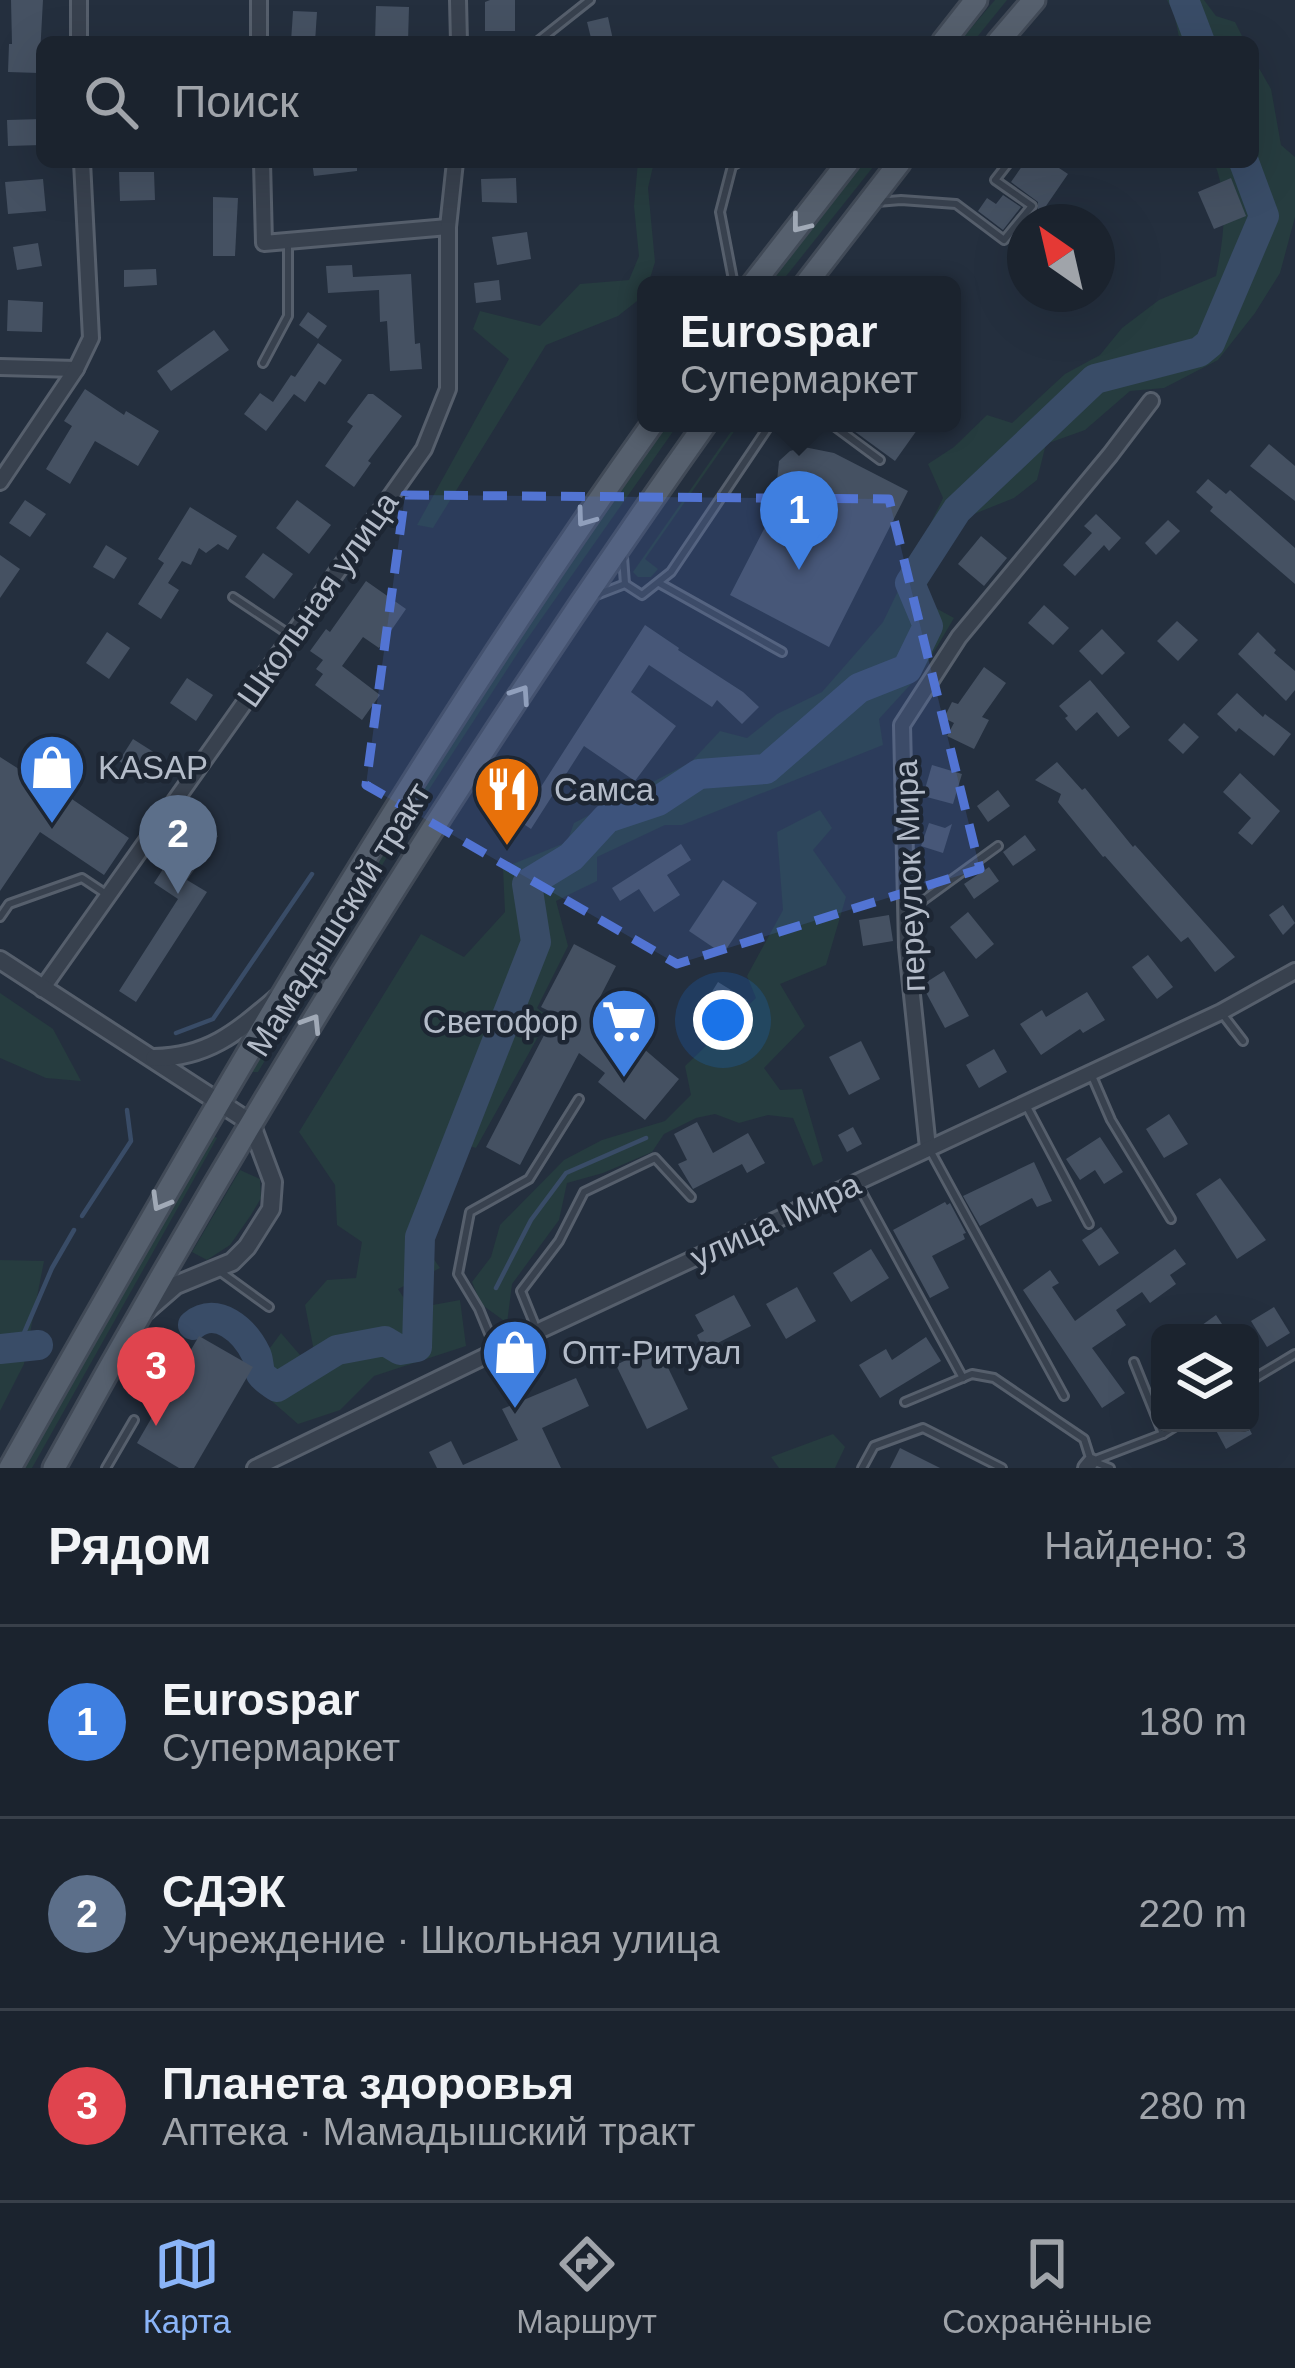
<!DOCTYPE html>
<html lang="ru">
<head>
<meta charset="utf-8">
<style>
	body { margin:0; font-family:Helvetica,sans-serif; background:#242b36; color:#f1f3f6 }
	.controls { position:absolute; right:36px; bottom:36px; display:grid; overflow:hidden; border-radius:18px; box-shadow:0 12px 48px #0002 }
	.controls button { width:108px; height:108px; display:grid; place-items:center; padding:0; border:0; border-bottom:3px solid #39404a; background:#1b232e; color:#f1f3f6; font:60px sans-serif }
	.compass { position:absolute; left:1007px; top:204px; width:108px; height:108px; border-radius:50%; background:#1b232e; box-shadow:0 12px 48px #0002; rotate:326deg }
	.you { position:absolute; left:723px; top:1020px; width:42px; height:42px; margin:-30px; border:9px solid #fff; border-radius:50%; background:#1a73e8; box-shadow:0 0 0 18px #1a73e833 }
	.badge { display:grid; place-items:center; width:78px; height:78px; border-radius:50%; background:#8ab4f8; color:#fff; font-size:39px; font-weight:700 }
	.pin { position:absolute; translate:-50% -99px; filter:drop-shadow(0 3px 6px #0008) }
	.pin::after { content:''; position:absolute; top:63px; width:42px; height:36px; background:inherit; clip-path:polygon(0 0,100% 0,50% 100%) }
	.popup { position:absolute; left:637px; top:276px; width:324px; height:156px; box-sizing:border-box; display:grid; place-content:center; border-radius:18px; background:#1b232e; filter:drop-shadow(0 3px 9px #0005); font-size:39px; white-space:nowrap; color:#a0a4aa }
	.popup b { font-size:45px; color:#f1f3f6 }
	.popup::after { content:''; position:absolute; left:50%; top:100%; margin-left:-24px; border:24px solid transparent; border-top-color:#1b232e }
	.list { margin:0; padding:0; list-style:none }
	h2 { display:flex; justify-content:space-between; align-items:center; height:156px; margin:0; padding:0 48px; font-size:51px }
	h2 small { font-size:39px; font-weight:400; color:#a0a4aa }
	.list li { display:grid; grid-template-columns:78px 1fr auto; gap:36px; align-items:center; box-sizing:border-box; height:192px; padding:0 48px; border-top:3px solid #39404a }
	.list b { display:block; font-size:45px; white-space:nowrap }
	.list p { margin:0; font-size:39px; white-space:nowrap; color:#a0a4aa }
	.list em { font-size:39px; font-style:normal; color:#a0a4aa }
	.icon { flex:none; width:66px; height:66px; fill:none; stroke:currentColor; stroke-width:2; stroke-linecap:round; stroke-linejoin:round }
	.map { position:relative; flex:none; width:1295px; height:1468px; overflow:hidden }
	.search { position:absolute; background:#1b232e; box-shadow:0 12px 48px #0002; left:36px; right:36px; top:36px; height:132px; display:flex; align-items:center; gap:30px; box-sizing:border-box; padding:0 42px; border-radius:18px; color:#a0a4aa; font-size:45px }
	.sheet { height:732px; background:#1b232e }
	nav { display:flex; justify-content:space-around; align-items:center; box-sizing:border-box; height:168px; border-top:3px solid #39404a; background:#1b232e; font-size:33px; color:#a0a4aa }
	nav a { display:grid; justify-items:center; gap:6px }
	nav .on { color:#8ab4f8 }
	.map>svg:first-child { display:block }
	.green { fill:#263c3f }
	.lines { fill:none; stroke-linecap:round; stroke-linejoin:round }
	.stream { stroke:#394c67; stroke-width:4.5 }
	.river { stroke:#394c67; stroke-width:30 }
	.building { fill:#455162 }
	.service-casing { stroke:#565f6c; stroke-width:12 }
	.minor-casing { stroke:#565f6c; stroke-width:20 }
	.tertiary-casing { stroke:#565f6c; stroke-width:22 }
	.primary-casing { stroke:#414a57; stroke-width:27 }
	.service { stroke:#38414e; stroke-width:6 }
	.minor { stroke:#38414e; stroke-width:14 }
	.tertiary { stroke:#38414e; stroke-width:16 }
	.primary { stroke:#56606e; stroke-width:21 }
	.oneway { stroke:#a1aab7 }
	.marked { fill:#5274d3; fill-opacity:0.2; stroke:#5274d3; stroke-width:9; stroke-dasharray:24 15; stroke-linejoin:round }
	.labels { text-anchor:middle; stroke-width:9; stroke-linejoin:round; paint-order:stroke }
	.street-label { font-size:33px; fill:#b4bcc9; stroke:#1d2633 }
	.poi-label { font-size:33px; fill:#b4bcc9; stroke:#1d2633; text-anchor:start }
</style>
</head>
<body>
<div class="map">
<svg width="1295" height="1468" viewBox="0 0 1295 1468">
	<rect width="100%" height="100%" fill="#242f3e"/>
	<g class="green">
		<polygon points="995,0 1007,0 973,42 959,42"/>
		<polygon points="1167,0 1204,0 1216,16 1235,22 1245,42 1180,42 1174,13"/>
		<path d="M1253 58 1271 89 1281 145 1295 157V217L1280 273 1255 313 1218 360 1164 388 1130 391 1085 430 1046 444 1037 480 1014 498 969 516 920 583 932 606 954 618 922 672 879 719 883 745 682 825H665L597 857V881L556 901 568 946 537 1008 549 1017 476 1148 461 1143 424 1245 440 1268 398 1289 411 1309 460 1300 466 1346 374 1376 340 1410 298 1424 259 1390 261 1360 281 1333 300 1355 314 1351 305 1305 327 1280 356 1278 362 1242 337 1225 335 1185 299 1132 421 934 464 957 505 912 503 868 567 842 574 823 691 762 720 731 747 738 777 714 822 692 883 622 943 498 928 464 954 447 987 415 1012 423 1065 374 1100 355 1122 328 1159 300 1216 276C1224 237 1229 199 1214 162H1253Z"/>
		<polygon points="638,162 654,162 648,188 655,262 648,285 646,285 646,294 618,316 546,345 433,528 417,525 509,359 473,329 480,311 540,326 580,284 629,280 639,256 634,206"/>
		<polygon points="863,162 877,162 779,285 767,285"/>
		<polygon points="666,423 679,423 523,645 408,822 258,1072 252,1072 250,1070 398,819 511,642"/>
		<polygon points="737,423 740,423 645,559 658,569 651,577 638,577 633,572"/>
		<polygon points="820,810 832,828 813,850 846,897 826,965 780,984 805,1026 764,1068 780,1090 802,1089 823,1161 813,1166 793,1118 768,1115 739,1123 715,1114 696,1118 664,1134 652,1152 603,1173 567,1183 559,1220 512,1284 507,1323 481,1304 472,1282 491,1257 500,1225 564,1160 602,1140 665,1121 691,1095 685,1066 756,998 747,976 783,910 777,832"/>
		<polygon points="0,993 53,1029 81,1081 46,1078 0,1058"/>
		<polygon points="210,1134 217,1138 32,1468 23,1468"/>
		<polygon points="240,1170 260,1179 261,1198 251,1215 230,1245 207,1260 192,1252"/>
		<polygon points="0,1260 44,1261 24,1364 0,1411"/>
		<polygon points="833,1434 845,1447 835,1468 779,1468 771,1457"/>
	</g>
	<g class="lines">
		<g class="stream">
			<polyline points="176,1033 213,1019 312,874"/>
			<polyline points="82,1216 131,1141 127,1110"/>
			<polyline points="496,1288 531,1220 566,1173 646,1138"/>
			<polyline points="18,1347 52,1268 74,1230"/>
		</g>
		<g class="river">
			<polyline points="1184,0 1200,42"/>
			<path d="M193 1325C217 1305 245 1331 256 1354 259 1360 258 1368 261 1374 265 1380 272 1383 277 1387L337 1350 385 1341 400 1350 417 1347 420 1237 536 942 527 884 571 857 607 818 658 801 699 774 766 769 859 688 907 669 928 626 910 583 957 510 1095 379 1199 352 1210 343 1264 216 1244 162"/>
			<polyline points="0,1349 38,1345"/>
		</g>
	</g>
	<g class="building">
		<polygon points="11,0 43,0 39,73 8,72 9,44 12,44"/>
		<polygon points="490,0 515,0 515,31 485,31 485,2"/>
		<polygon points="376,6 409,7 408,42 375,42"/>
		<polygon points="293,11 317,12 315,42 291,42"/>
		<polygon points="608,17 613,40 592,42 587,22"/>
		<polygon points="42,119 42,145 8,146 7,120"/>
		<polygon points="312,162 357,162 357,171 314,176"/>
		<polygon points="1025,162 1050,162 1068,174 1035,222 1029,222 1038,210 1038,202 1011,182"/>
		<polygon points="119,172 154,172 155,200 120,201"/>
		<polygon points="516,178 517,203 482,202 481,179"/>
		<polygon points="1231,178 1246,216 1214,229 1198,192"/>
		<polygon points="43,179 46,211 8,214 5,182"/>
		<polygon points="1003,195 1021,207 1003,230 978,211 987,198 996,204"/>
		<polygon points="213,197 238,198 235,256 213,256"/>
		<polygon points="527,232 531,259 497,265 492,237"/>
		<polygon points="38,243 42,266 17,270 13,247"/>
		<polygon points="352,265 353,277 411,274 415,344 420,343 422,369 390,371 387,321 380,322 379,290 328,293 326,266"/>
		<polygon points="156,269 157,285 124,287 124,270"/>
		<polygon points="499,280 501,300 476,303 474,283"/>
		<polygon points="8,300 43,302 42,332 7,331"/>
		<polygon points="308,312 327,326 318,339 299,325"/>
		<polygon points="214,330 229,350 171,391 157,371"/>
		<polygon points="318,343 342,360 325,385 319,381 305,402 294,394 266,431 244,414 260,393 273,402 291,375 295,377"/>
		<polygon points="85,389 124,415 126,411 159,431 138,466 95,441 70,484 46,469 72,426 64,421"/>
		<polygon points="368,394 373,394 402,416 368,461 371,463 354,487 325,466 353,426 347,422"/>
		<polygon points="843,423 922,423 895,461"/>
		<polygon points="1269,444 1295,466 1295,501 1250,466"/>
		<polygon points="804,447 834,453 908,491 829,647 730,595 779,500 770,495 777,481 779,461 790,451"/>
		<polygon points="1208,479 1226,494 1230,490 1295,548 1295,584 1210,511 1213,507 1196,492"/>
		<polygon points="25,500 46,514 30,537 9,523"/>
		<polygon points="297,500 331,525 309,554 276,528"/>
		<polygon points="190,507 237,536 228,550 218,544 206,553 199,548 191,565 182,561 168,583 179,590 161,619 138,604 164,563 158,559"/>
		<polygon points="1096,514 1121,538 1109,551 1104,545 1075,576 1063,565 1092,533 1084,526"/>
		<polygon points="1168,520 1180,531 1156,555 1145,543"/>
		<polygon points="981,536 1007,558 984,586 958,564"/>
		<polygon points="106,545 127,558 114,579 93,567"/>
		<polygon points="263,553 293,574 274,599 245,577"/>
		<polygon points="0,555 20,569 0,598"/>
		<polygon points="366,581 406,609 379,648 363,637 342,666 380,695 362,720 315,685 323,674 316,669 323,660 310,651 326,629 330,632"/>
		<polygon points="1044,605 1069,628 1053,645 1028,623"/>
		<polygon points="1177,621 1198,640 1178,661 1157,641"/>
		<polygon points="645,625 679,648 678,650 743,692 759,707 742,724 717,700 712,707 649,665 631,692 676,726 635,781 584,746 531,829 519,821"/>
		<polygon points="1102,629 1125,653 1102,675 1079,651"/>
		<polygon points="107,632 130,648 109,679 86,663"/>
		<polygon points="1258,632 1276,650 1274,653 1295,671 1295,690 1286,701 1238,654"/>
		<polygon points="984,667 1006,683 982,717 989,720 974,749 947,736 954,723 944,718 952,702 958,704"/>
		<polygon points="187,678 213,695 196,721 170,703"/>
		<polygon points="1090,680 1130,727 1118,737 1097,712 1076,731 1065,718 1068,716 1059,706"/>
		<polygon points="1237,693 1263,717 1265,714 1291,734 1274,756 1239,728 1236,732 1217,714"/>
		<polygon points="1184,723 1199,737 1183,754 1168,740"/>
		<polygon points="133,739 163,758 149,780 119,761"/>
		<polygon points="0,757 22,771 25,767 129,838 104,875 40,832 0,891"/>
		<polygon points="1057,762 1082,790 1085,788 1133,847 1135,845 1235,957 1215,972 1188,937 1181,942 1105,856 1103,857 1058,802 1061,794 1035,780"/>
		<polygon points="932,765 962,774 953,804 923,796"/>
		<polygon points="1240,773 1280,811 1252,845 1238,833 1251,818 1223,792"/>
		<polygon points="998,790 1010,806 988,822 977,806"/>
		<polygon points="193,819 218,836 187,880 207,892 136,1002 119,991 178,899 154,883 174,852 172,850"/>
		<polygon points="929,823 945,828 952,824 943,853 921,846"/>
		<polygon points="1025,835 1036,850 1013,866 1003,852"/>
		<polygon points="681,844 691,860 667,875 680,895 654,912 639,889 620,901 612,888"/>
		<polygon points="989,867 999,881 974,899 964,884"/>
		<polygon points="723,880 757,903 723,954 689,931"/>
		<polygon points="1283,905 1295,923 1283,935 1269,915"/>
		<polygon points="968,912 994,944 976,959 950,927"/>
		<polygon points="889,915 893,941 863,946 859,920"/>
		<polygon points="574,944 616,966 599,999 606,1002 601,1012 679,1079 645,1120 598,1082 605,1073 579,1053 520,1165 486,1147 555,1014 541,1007"/>
		<polygon points="1148,955 1173,987 1157,999 1132,967"/>
		<polygon points="944,971 969,1016 945,1028 922,985"/>
		<polygon points="718,982 747,1000 732,1024 703,1006"/>
		<polygon points="1087,992 1105,1020 1083,1033 1080,1029 1041,1055 1020,1024 1042,1010 1046,1017"/>
		<polygon points="861,1041 880,1079 849,1095 829,1057"/>
		<polygon points="994,1049 1007,1072 979,1088 966,1065"/>
		<polygon points="1169,1114 1188,1144 1164,1158 1146,1129"/>
		<polygon points="697,1122 713,1153 748,1133 765,1163 747,1173 742,1164 693,1189 678,1164 687,1160 674,1134"/>
		<polygon points="853,1127 862,1144 847,1152 838,1135"/>
		<polygon points="1100,1137 1123,1172 1104,1184 1095,1170 1080,1180 1066,1159"/>
		<polygon points="1034,1162 1052,1201 1037,1207 1032,1198 980,1226 963,1196"/>
		<polygon points="1220,1178 1266,1240 1237,1259 1196,1194"/>
		<polygon points="945,1202 947,1205 950,1203 966,1233 963,1234 965,1239 932,1256 949,1288 930,1298 893,1230"/>
		<polygon points="1101,1227 1119,1253 1099,1266 1082,1240"/>
		<polygon points="871,1249 889,1278 851,1302 833,1273"/>
		<polygon points="1175,1249 1186,1264 1170,1275 1176,1284 1150,1303 1142,1292 1116,1310 1126,1325 1092,1348 1125,1393 1102,1408 1023,1290 1050,1270 1059,1283 1052,1287 1075,1321"/>
		<polygon points="797,1287 816,1321 786,1339 766,1304"/>
		<polygon points="734,1295 751,1326 704,1350 697,1335 704,1331 695,1315"/>
		<polygon points="1274,1307 1290,1333 1267,1347 1251,1321"/>
		<polygon points="1216,1315 1228,1333 1191,1333"/>
		<polygon points="199,1336 253,1367 194,1468 179,1468 137,1443"/>
		<polygon points="926,1337 941,1361 880,1398 859,1365 886,1349 892,1360"/>
		<polygon points="657,1345 688,1409 647,1429 616,1365"/>
		<polygon points="576,1378 589,1406 542,1428 561,1468 437,1468 429,1452 451,1441 463,1465 518,1440 502,1409"/>
		<polygon points="1212,1423 1246,1423 1252,1434 1226,1449"/>
		<polygon points="900,1448 940,1468 890,1468"/>
	</g>
	<g class="lines">
		<defs>
			<g id="service">
				<polyline points="537,42 590,0"/>
				<polyline points="877,202 901,200 956,204 1004,240 1032,206 995,180 1009,162"/>
				<polyline points="734,285 720,212 732,166 739,162"/>
				<polyline points="263,363 288,316 288,241"/>
				<polyline points="830,423 880,460"/>
				<polyline points="623,557 625,584"/>
				<polyline points="659,583 782,652"/>
				<polyline points="625,584 642,595 671,572 771,423"/>
				<polyline points="594,596 625,584"/>
				<polyline points="233,597 290,635"/>
				<polyline points="910,910 998,846"/>
				<polyline points="0,917 9,904 82,878 106,894"/>
				<polyline points="1223,1015 1243,1041"/>
				<polyline points="1092,1076 1111,1120 1171,1219"/>
				<polyline points="1026,1105 1089,1224"/>
				<polyline points="931,1152 1064,1396"/>
				<polyline points="858,1185 963,1378"/>
				<polyline points="218,1270 269,1307"/>
				<polyline points="536,1328 521,1291 559,1241 584,1192 655,1158 691,1197"/>
				<polyline points="495,1348 479,1309 458,1274 470,1212 529,1179 579,1099"/>
				<polyline points="1134,1362 1163,1434"/>
				<polyline points="1250,1381 1295,1354"/>
				<polyline points="905,1402 972,1374 994,1378 1084,1439 1090,1458"/>
				<polyline points="1095,1460 1163,1434 1181,1423"/>
				<polyline points="1095,1462 1110,1468"/>
				<polyline points="106,1468 134,1420"/>
				<polyline points="862,1468 874,1446 923,1428 1002,1468"/>
			</g>
			<g id="minor">
				<polyline points="79,0 79,42"/>
				<polyline points="458,0 459,42"/>
				<polyline points="259,42 259,0"/>
				<polyline points="262,162 264,243 448,227"/>
				<polyline points="0,367 76,369"/>
				<polyline points="0,482 76,369 91,338 82,162"/>
				<polyline points="42,989 424,449 448,389 448,227 455,162"/>
				<polyline points="928,1148 907,947 902,725 959,637 1110,455 1151,401"/>
				<polyline points="255,1468 496,1351 1221,1012 1295,971"/>
				<polyline points="1086,1468 1091,1462"/>
			</g>
			<g id="tertiary">
				<polyline points="0,960 251,1123 273,1182 271,1209 247,1247 232,1262 176,1285 146,1311"/>
				<path d="M154 1058C209 1057 237 1032 277 998"/>
			</g>
			<g id="primary">
				<polyline points="943,42 976,0"/>
				<polyline points="998,42 1034,0"/>
				<polyline points="752,285 848,162"/>
				<polyline points="805,285 900,162"/>
				<path d="M10 1468C211 1111 415 756 653 423"/>
				<path d="M54 1468C252 1108 468 758 706 423"/>
			</g>
		</defs>
		<use href="#service" class="service-casing"/>
		<use href="#minor" class="minor-casing"/>
		<use href="#tertiary" class="tertiary-casing"/>
		<use href="#primary" class="primary-casing"/>
		<use href="#service" class="service"/>
		<use href="#minor" class="minor"/>
		<use href="#tertiary" class="tertiary"/>
		<use href="#primary" class="primary"/>
	</g>
	<defs><path id="oneway-chevron" d="M-2-3.5L2.5 0L-2 3.5" fill="none" stroke-width="1.6" stroke-linecap="round" stroke-linejoin="round" transform="scale(3)"/></defs>
	<g class="oneway">
		<use href="#oneway-chevron" transform="translate(800 224) rotate(128)"/>
		<use href="#oneway-chevron" transform="translate(585 518) rotate(126)"/>
		<use href="#oneway-chevron" transform="translate(521 694) rotate(-56)"/>
		<use href="#oneway-chevron" transform="translate(312 1023) rotate(-58)"/>
		<use href="#oneway-chevron" transform="translate(160 1202) rotate(120)"/>
	</g>
	<path class="marked" d="M405 495 889 499 980 869 677 964 366 785Z"/>
	<defs>
		<symbol id="shop-pin" viewBox="-11 -11 22 30"><path d="M0 17L-7.5 6A9.5 9.5 0 1 1 7.5 6Z" fill="#3f7fe0" stroke="#1d2633"/><path d="M-5-2.5h2.3a2.7 3.5 0 0 1 5.4 0H5L5.5 6h-11ZM-1.5-2.5h3a1.5 2.3 0 0 0-3 0Z" fill="#fff"/></symbol>
		<symbol id="restaurant-pin" viewBox="-11 -11 22 30"><path d="M0 17L-7.5 6A9.5 9.5 0 1 1 7.5 6Z" fill="#e8710a" stroke="#1d2633"/><path d="M-5-6h1v4h1v-4h1v4h1v-4h1v5L-1.5 .5V6h-2V.5L-5-1ZM5-6V6H3V1.5H1.5Q1.5-4 5-6Z" fill="#fff"/></symbol>
		<symbol id="supermarket-pin" viewBox="-11 -11 22 30"><path d="M0 17L-7.5 6A9.5 9.5 0 1 1 7.5 6Z" fill="#3f7fe0" stroke="#1d2633"/><path d="M-6-5.5h2.5l.6 2H6L4.5 2H-2.5L-4.4-4H-6ZM-1.5 3.2a1.3 1.3 0 1 0 .1 0ZM3 3.2a1.3 1.3 0 1 0 .1 0Z" fill="#fff"/></symbol>
	</defs>
	<g fill-rule="evenodd">
		<use href="#shop-pin" x="14" y="729" width="76" height="104"/>
		<use href="#restaurant-pin" x="469" y="751" width="76" height="104"/>
		<use href="#supermarket-pin" x="586" y="983" width="76" height="104"/>
		<use href="#shop-pin" x="477" y="1314" width="76" height="104"/>
	</g>
	<g class="labels">
		<g class="street-label">
			<text transform="translate(317 599) rotate(-55)" y="12">Школьная улица</text>
			<text transform="translate(909 876) rotate(-92)" y="12">переулок Мира</text>
			<text transform="translate(338 919) rotate(-58)" y="12">Мамадышский тракт</text>
			<text transform="translate(775 1220) rotate(-25)" y="12">улица Мира</text>
		</g>
		<g class="poi-label">
			<text x="98" y="779">KASAP</text>
			<text x="554" y="801">Самса</text>
			<text x="578" y="1033" text-anchor="end">Светофор</text>
			<text x="562" y="1364">Опт-Ритуал</text>
		</g>
	</g>
</svg>
<div class="controls">
<button><svg class="icon" aria-label="layers" viewBox="0 0 24 24"><path d="M12 4l9 5-9 5-9-5zM3 14l9 5 9-5"/></svg></button>
</div>
<svg class="compass" viewBox="-18 -18 36 36"><path d="M0-13l5 13h-10z" fill="#e53935"/><path d="M0 13l5-13h-10z" fill="#a0a4aa"/></svg>
<div class="you"></div>
<div class="pin badge" style="left:799px;top:570px;background:#3f7fe0">1</div>
<div class="popup"><b>Eurospar</b>Супермаркет</div>
<div class="pin badge" style="left:178px;top:894px;background:#5c6f8a">2</div>
<div class="pin badge" style="left:156px;top:1426px;background:#e0444e">3</div>
<div class="search"><svg class="icon" aria-label="search" viewBox="0 0 24 24"><circle cx="10" cy="10" r="6"/><path d="M15 15l6 6"/></svg>Поиск</div>
</div>
<section class="sheet">
<h2>Рядом<small>Найдено: 3</small></h2>
<ul class="list">
<li><span class="badge" style="background:#3f7fe0">1</span><div><b>Eurospar</b><p>Супермаркет</p></div><em>180 m</em></li>
<li><span class="badge" style="background:#5c6f8a">2</span><div><b>СДЭК</b><p>Учреждение · Школьная улица</p></div><em>220 m</em></li>
<li><span class="badge" style="background:#e0444e">3</span><div><b>Планета здоровья</b><p>Аптека · Мамадышский тракт</p></div><em>280 m</em></li>
</ul>
</section>
<nav>
<a class="on"><svg class="icon" aria-label="map" viewBox="0 0 24 24"><path d="M3 6l6-2 6 2 6-2v14l-6 2-6-2-6 2zM9 4v14M15 6v14"/></svg>Карта</a>
<a><svg class="icon" aria-label="directions" viewBox="0 0 24 24"><path d="M12 3l9 9-9 9-9-9zM9 14v-3h6M13 9l2 2-2 2"/></svg>Маршрут</a>
<a><svg class="icon" aria-label="saved" viewBox="0 0 24 24"><path d="M7 4h10v16l-5-4-5 4z"/></svg>Сохранённые</a>
</nav>
</body>
</html>
